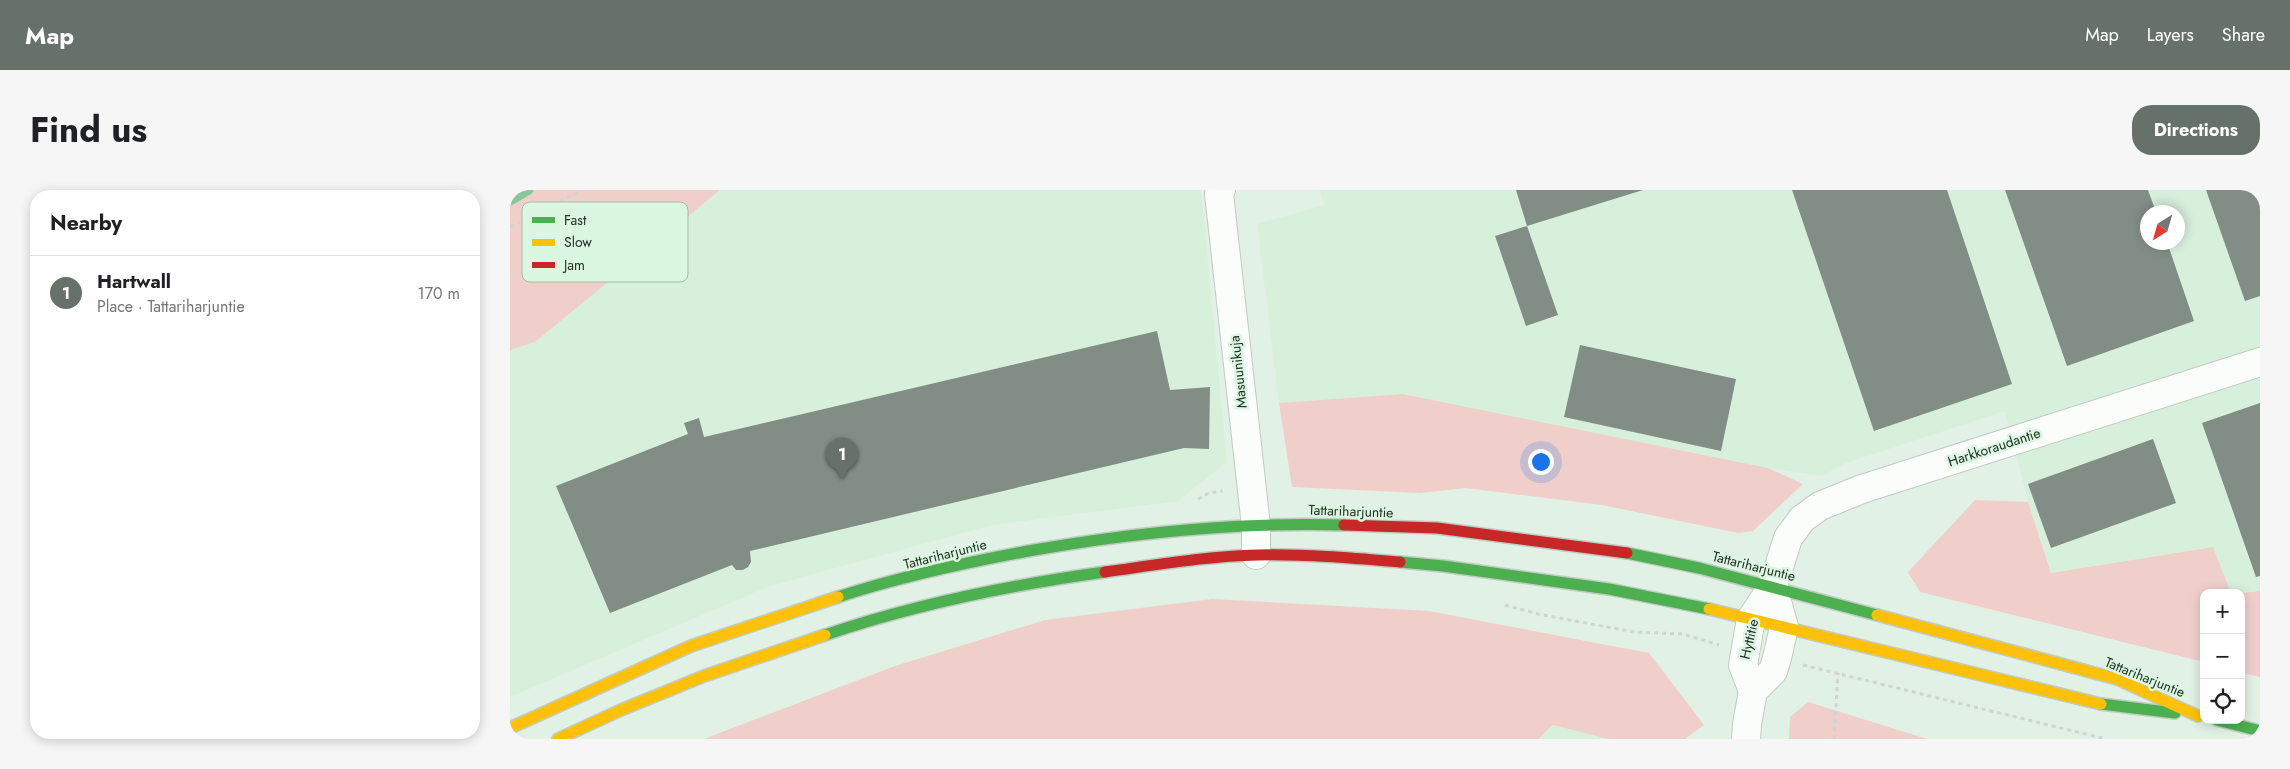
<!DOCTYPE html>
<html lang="en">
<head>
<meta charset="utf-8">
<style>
	body { margin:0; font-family:Jost,sans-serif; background:#f6f6f6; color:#202124 }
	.controls { position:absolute; right:15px; bottom:15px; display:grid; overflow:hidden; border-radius:10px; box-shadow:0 2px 12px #0003 }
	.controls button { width:45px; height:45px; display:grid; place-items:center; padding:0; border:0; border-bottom:1px solid #e0e0e0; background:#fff; color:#202124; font:25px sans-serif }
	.compass { position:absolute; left:1630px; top:15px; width:45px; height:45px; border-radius:50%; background:#fff; box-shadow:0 2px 12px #0003; rotate:217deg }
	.you { position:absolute; left:1030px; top:271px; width:18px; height:18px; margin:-12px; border:4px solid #fff; border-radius:50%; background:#1a73e8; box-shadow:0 0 0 8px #1a73e833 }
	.badge { display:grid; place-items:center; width:32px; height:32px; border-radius:50%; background:#667269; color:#fff; font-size:16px; font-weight:700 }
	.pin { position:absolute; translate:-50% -41px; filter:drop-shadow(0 1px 2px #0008) }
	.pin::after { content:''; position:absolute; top:26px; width:18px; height:15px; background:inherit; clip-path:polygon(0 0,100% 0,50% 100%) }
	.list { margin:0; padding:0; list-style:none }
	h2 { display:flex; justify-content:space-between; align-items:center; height:65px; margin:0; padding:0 20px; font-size:21px }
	h2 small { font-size:16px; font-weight:400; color:#757577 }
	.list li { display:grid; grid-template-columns:32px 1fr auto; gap:15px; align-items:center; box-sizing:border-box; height:75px; padding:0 20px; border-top:1px solid #e0e0e0 }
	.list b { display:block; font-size:19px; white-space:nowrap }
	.list p { margin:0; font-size:16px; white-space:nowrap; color:#757577 }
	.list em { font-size:16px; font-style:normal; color:#757577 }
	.icon { flex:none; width:28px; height:28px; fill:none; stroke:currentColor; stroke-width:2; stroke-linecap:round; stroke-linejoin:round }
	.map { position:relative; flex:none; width:1750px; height:549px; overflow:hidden; border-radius:20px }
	header { display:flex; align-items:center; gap:30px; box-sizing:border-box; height:70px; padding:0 25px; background:#667269; color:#fff }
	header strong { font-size:24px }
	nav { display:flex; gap:28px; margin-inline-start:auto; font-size:18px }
	.intro { display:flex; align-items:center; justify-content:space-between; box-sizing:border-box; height:120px; padding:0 30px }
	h1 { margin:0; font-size:35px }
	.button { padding:12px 22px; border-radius:20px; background:#667269; color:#fff; font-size:18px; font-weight:700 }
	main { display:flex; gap:30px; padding:0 30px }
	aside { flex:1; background:#fff; border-radius:20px; box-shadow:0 2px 12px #0003 }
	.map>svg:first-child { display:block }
	.built { fill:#d7f0dc; fill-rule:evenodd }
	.green { fill:#f0cfcb }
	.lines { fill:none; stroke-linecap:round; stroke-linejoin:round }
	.stream { stroke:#86c899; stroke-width:9 }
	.building { fill:#828d85 }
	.street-casing { stroke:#c0ccc3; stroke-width:30 }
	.fast-casing { stroke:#c0ccc3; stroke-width:14 }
	.slow-casing { stroke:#c0ccc3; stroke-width:14 }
	.jam-casing { stroke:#c0ccc3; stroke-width:14 }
	.path { stroke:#d1d5d1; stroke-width:3; stroke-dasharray:4 4; stroke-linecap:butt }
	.street { stroke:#fbfdfb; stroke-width:28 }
	.fast { stroke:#4caf50; stroke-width:11 }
	.slow { stroke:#ffc107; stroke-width:11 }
	.jam { stroke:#c62828; stroke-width:11 }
	.labels { text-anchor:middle; stroke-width:5; stroke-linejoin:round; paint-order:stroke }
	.street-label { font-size:14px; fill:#232e26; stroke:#dcf7e1 }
	.key { fill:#dcf7e1; stroke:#a4bba9; stroke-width:1 }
	.key-label { font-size:14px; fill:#232e26 }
</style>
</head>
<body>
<header>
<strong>Map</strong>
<nav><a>Map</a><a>Layers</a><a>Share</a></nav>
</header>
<div class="intro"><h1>Find us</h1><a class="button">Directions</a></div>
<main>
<aside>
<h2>Nearby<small></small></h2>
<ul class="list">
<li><span class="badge">1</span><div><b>Hartwall</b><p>Place · Tattariharjuntie</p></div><em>170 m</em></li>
</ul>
</aside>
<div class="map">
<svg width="1750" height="549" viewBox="0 0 1750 549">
	<rect width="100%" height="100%" fill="#e2f1e5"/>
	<g class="built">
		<polygon points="210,0 691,0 717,272 668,311 482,335 260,396 0,507 0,162 3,159 25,152"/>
		<path d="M810 0H1750V401L1721 403 1702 357 1541 383 1518 311 1495 221 1336 273 1312 286 1258 278 893 204 769 213 747 34 814 15ZM1638 22H1668V52H1638Z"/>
		<polygon points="1043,535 1098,549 1028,549"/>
	</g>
	<g class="green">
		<polygon points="0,0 210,0 25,152 3,159 0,162"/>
		<polygon points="893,204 1258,278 1293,294 1243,341 1228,343 1092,315 956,298 910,303 782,297 769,213"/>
		<polygon points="1465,310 1518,312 1541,383 1703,357 1721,403 1694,403 1694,472 1410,402 1398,382"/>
		<polygon points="1750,401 1750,487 1731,482 1731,403"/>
		<polygon points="702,409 919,421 1139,463 1194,535 1175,549 1098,549 1043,535 1028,549 194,549 385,476 535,430"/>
		<polygon points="1298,512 1417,549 1279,549 1280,527"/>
	</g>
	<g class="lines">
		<polyline class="stream" points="0,11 19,0"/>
	</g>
	<g class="building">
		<polygon points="1006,0 1133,0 1017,36"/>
		<polygon points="1282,0 1437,0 1502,194 1364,241"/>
		<polygon points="1495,0 1638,0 1646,22 1638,22 1638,52 1657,52 1684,131 1557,176"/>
		<polygon points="1696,0 1750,0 1750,106 1735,111"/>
		<polygon points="1017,36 1048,125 1016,136 985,46"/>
		<polygon points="647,141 660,200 700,197 699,259 674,258 240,361 241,372 238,377 233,380 226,380 222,375 100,423 46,296 178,244 174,233 189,228 194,247"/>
		<polygon points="1070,155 1226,189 1211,261 1054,227"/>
		<polygon points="1750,213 1750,386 1746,387 1692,233"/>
		<polygon points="1643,249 1666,313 1541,358 1518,294"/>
	</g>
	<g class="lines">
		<defs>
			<g id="street">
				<polyline points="711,0 709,4 746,336 746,365"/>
				<polyline points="1243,501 1233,475 1241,429 1263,396 1278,348 1292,329 1310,316 1352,299 1750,172"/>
				<polyline points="1236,549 1237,534 1243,501 1263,481 1267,468 1274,437 1268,415"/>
			</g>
			<g id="fast">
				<polyline points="1117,363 1189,378 1367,425"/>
				<polyline points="890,372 933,376 1099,399 1199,419"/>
				<path d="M328 407C392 386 458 372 524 360 627 342 730 332 834 335"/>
				<path d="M315 445C406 414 500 395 595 382"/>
				<polyline points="1591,514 1665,523"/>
				<polyline points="1707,530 1750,541"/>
			</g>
			<g id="slow">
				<polyline points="1199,419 1591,514"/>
				<polyline points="1367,425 1607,489 1688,526"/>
				<polyline points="0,538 181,456 328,407"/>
				<polyline points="48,549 111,520 194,486 315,445"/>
			</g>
			<g id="jam">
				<polyline points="834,335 927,338 1117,363"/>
				<path d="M595 382C646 375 697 366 748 365 796 364 842 368 890 372"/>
			</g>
		</defs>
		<use href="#street" class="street-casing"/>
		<use href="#fast" class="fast-casing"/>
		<use href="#slow" class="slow-casing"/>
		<use href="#jam" class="jam-casing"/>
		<g class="path">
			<polyline points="0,37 72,0"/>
			<polyline points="688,309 699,303 713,301"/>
			<polyline points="995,415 1028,424 1124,442 1173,444 1209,455"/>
			<polyline points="1293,475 1596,549"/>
			<polyline points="1324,549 1328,483"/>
		</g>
		<use href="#street" class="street"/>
		<use href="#fast" class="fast"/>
		<use href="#slow" class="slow"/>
		<use href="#jam" class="jam"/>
	</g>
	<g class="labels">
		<g class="street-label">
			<text transform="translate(728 182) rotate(-96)" y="5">Masuunikuja</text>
			<text transform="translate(1484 257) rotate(-18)" y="5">Harkkoraudantie</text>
			<text transform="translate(841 321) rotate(2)" y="5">Tattariharjuntie</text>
			<text transform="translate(435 364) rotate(-14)" y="5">Tattariharjuntie</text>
			<text transform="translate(1244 376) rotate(14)" y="5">Tattariharjuntie</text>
			<text transform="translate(1239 449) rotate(-77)" y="5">Hyttitie</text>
			<text transform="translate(1635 487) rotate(22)" y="5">Tattariharjuntie</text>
		</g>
	</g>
	<rect x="12" y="12" width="166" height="80" rx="8" class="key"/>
	<rect x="22" y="27" width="23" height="6" fill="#4caf50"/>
	<rect x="22" y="49" width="23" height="7" fill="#ffc107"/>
	<rect x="22" y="72" width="23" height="6" fill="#c62828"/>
	<g class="key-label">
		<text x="54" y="35">Fast</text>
		<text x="54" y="57">Slow</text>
		<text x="54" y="80">Jam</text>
	</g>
</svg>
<div class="controls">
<button>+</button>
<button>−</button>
<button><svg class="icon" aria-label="locate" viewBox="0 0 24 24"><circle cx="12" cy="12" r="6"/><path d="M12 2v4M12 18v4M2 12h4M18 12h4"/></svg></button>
</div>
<svg class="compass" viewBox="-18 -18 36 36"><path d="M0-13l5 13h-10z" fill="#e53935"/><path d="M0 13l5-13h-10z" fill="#757577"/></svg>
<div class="you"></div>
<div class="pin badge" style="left:332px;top:289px">1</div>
</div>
</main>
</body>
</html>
